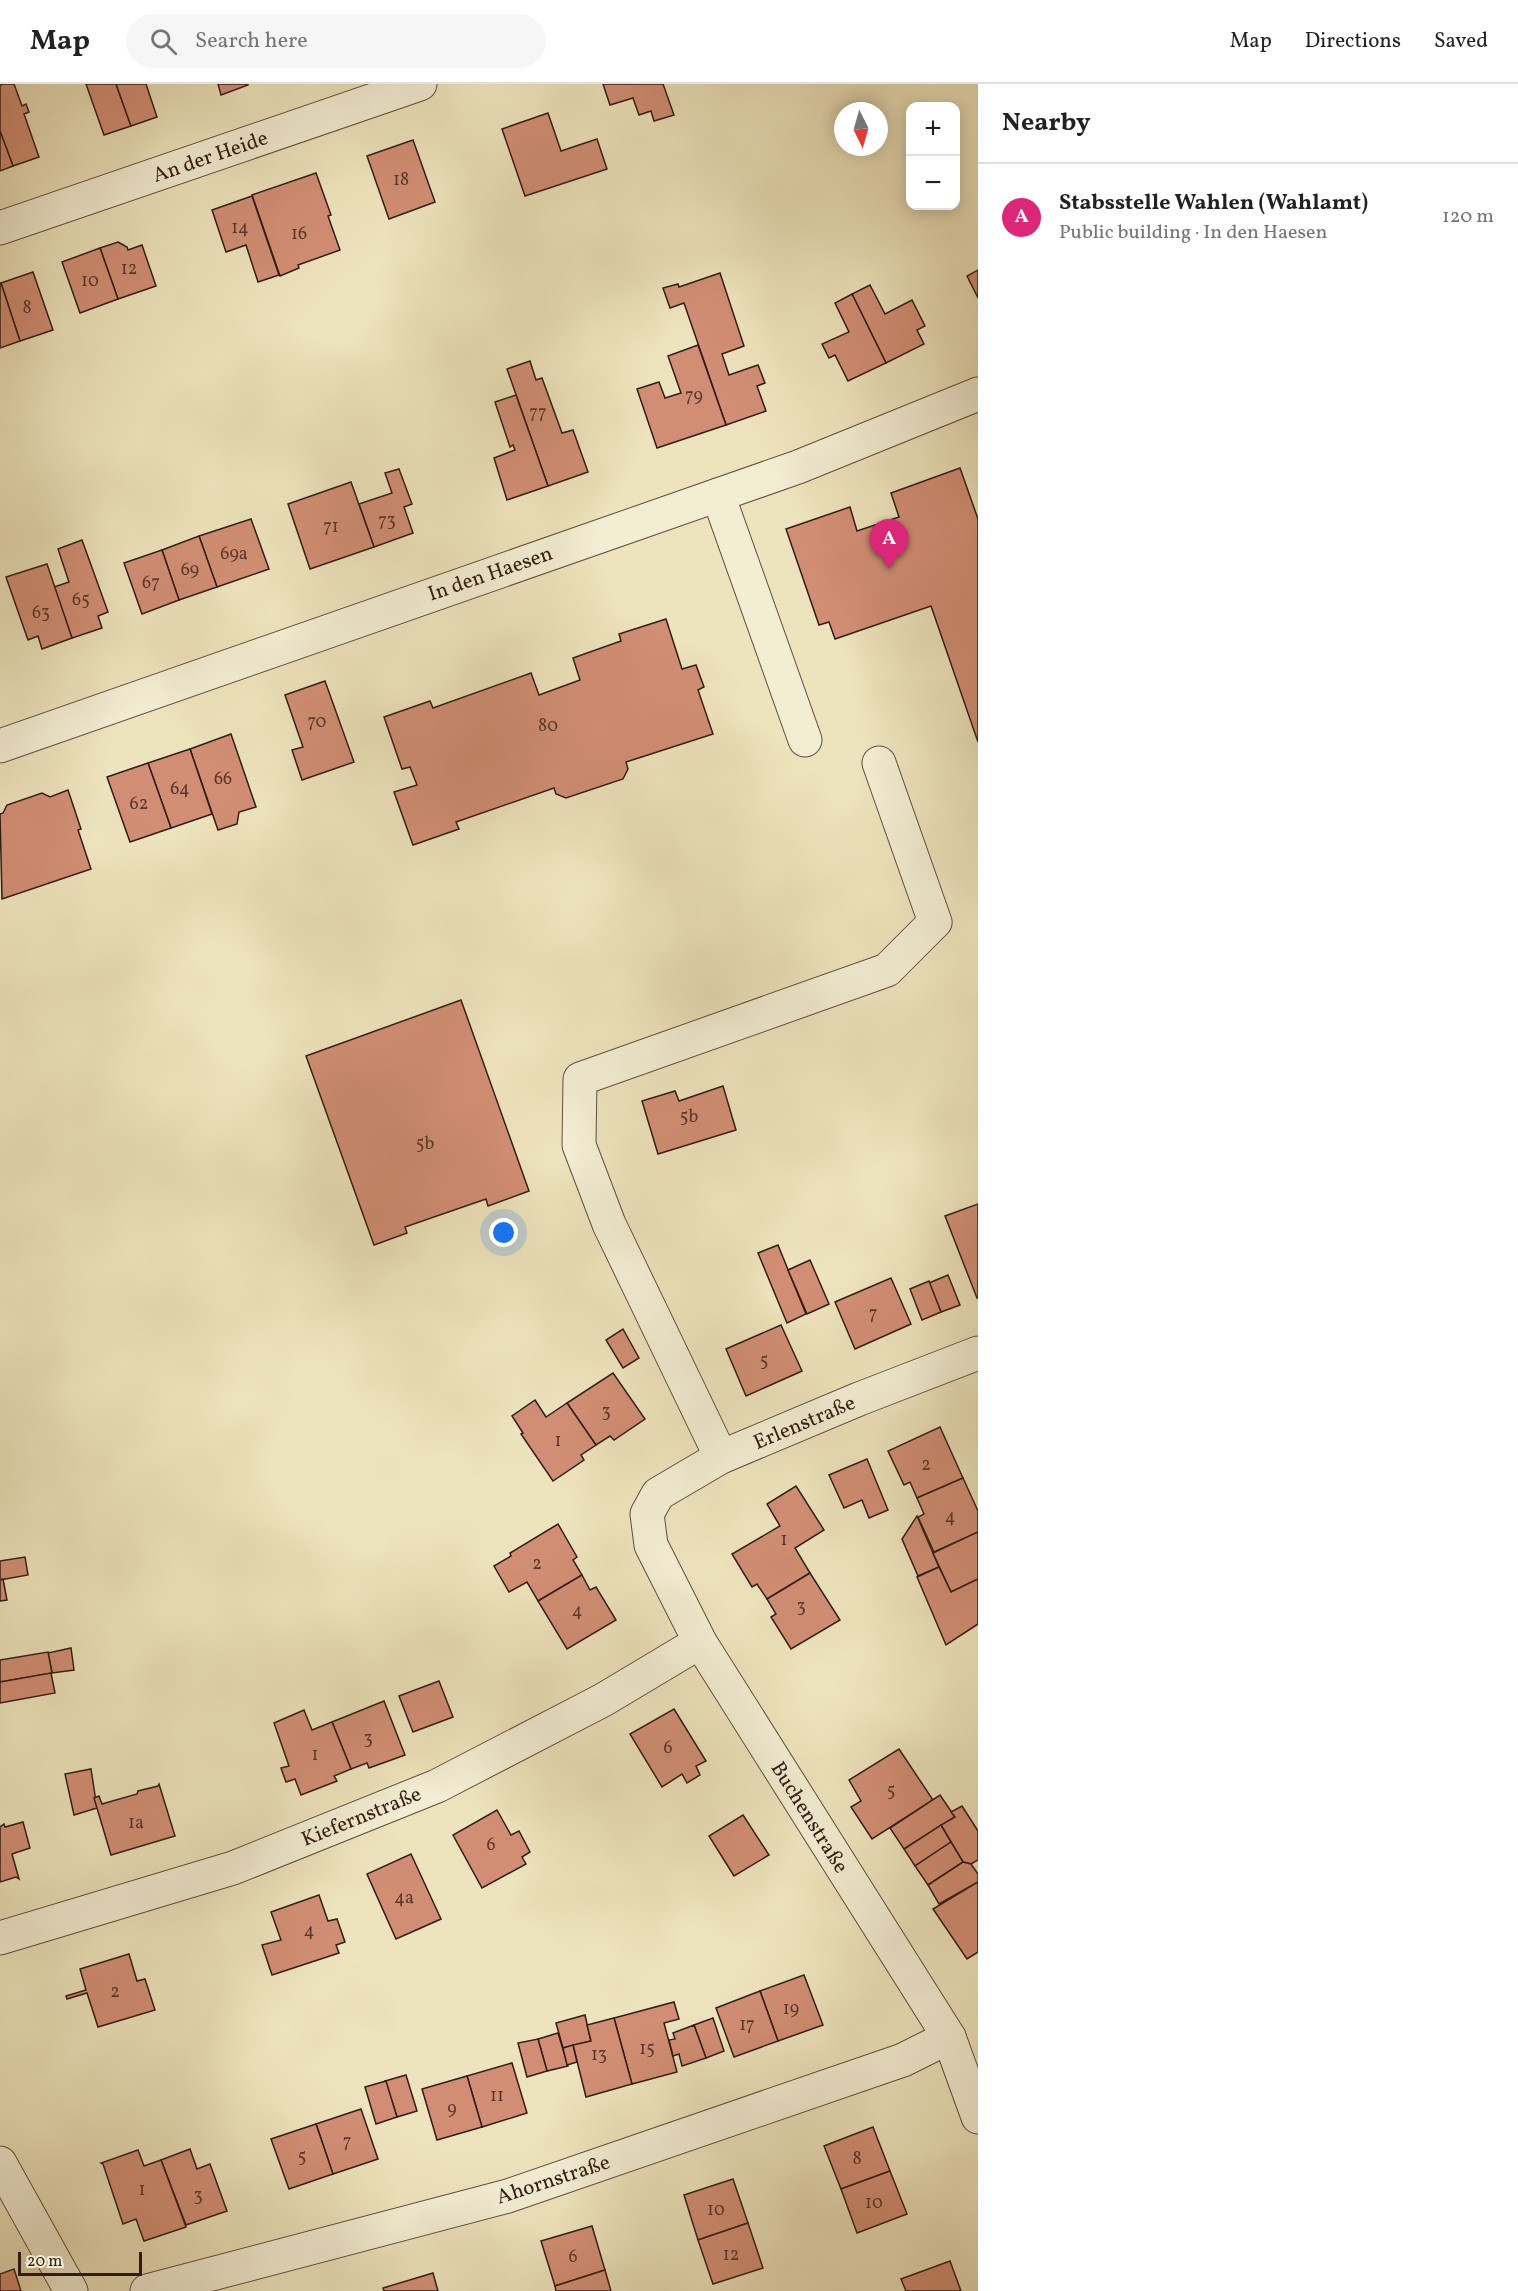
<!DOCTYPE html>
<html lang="en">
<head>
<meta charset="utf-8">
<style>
	body { margin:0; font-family:Vollkorn,serif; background:#f6f6f6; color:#202124 }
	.controls { position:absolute; right:18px; top:18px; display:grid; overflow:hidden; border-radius:12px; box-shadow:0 3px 15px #0003 }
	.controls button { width:54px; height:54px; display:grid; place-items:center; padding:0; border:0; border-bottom:2px solid #e0e0e0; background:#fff; color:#202124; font:30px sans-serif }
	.compass { position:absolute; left:834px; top:18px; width:54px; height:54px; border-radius:50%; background:#fff; box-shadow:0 3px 15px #0003; rotate:175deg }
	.scale { position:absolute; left:18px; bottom:15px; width:124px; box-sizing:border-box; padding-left:6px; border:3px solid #331c13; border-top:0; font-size:16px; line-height:21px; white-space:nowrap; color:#331c13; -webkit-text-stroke:4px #f3edd3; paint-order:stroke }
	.you { position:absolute; left:504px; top:1149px; width:21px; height:21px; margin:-15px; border:4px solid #fff; border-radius:50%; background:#1a73e8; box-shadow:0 0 0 9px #1a73e833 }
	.badge { display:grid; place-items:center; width:39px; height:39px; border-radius:50%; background:#db2777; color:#fff; font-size:20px; font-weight:700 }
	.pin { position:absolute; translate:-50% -50px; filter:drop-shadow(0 2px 3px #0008) }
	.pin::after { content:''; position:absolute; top:32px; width:21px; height:18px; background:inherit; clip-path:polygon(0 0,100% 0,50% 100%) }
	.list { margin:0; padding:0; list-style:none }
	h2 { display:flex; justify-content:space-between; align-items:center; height:78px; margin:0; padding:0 24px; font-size:26px }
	h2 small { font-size:20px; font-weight:400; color:#757577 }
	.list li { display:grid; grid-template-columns:39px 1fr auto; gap:18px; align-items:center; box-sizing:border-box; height:108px; padding:0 24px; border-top:2px solid #e0e0e0 }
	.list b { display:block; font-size:22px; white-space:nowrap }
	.list p { margin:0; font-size:20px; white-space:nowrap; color:#757577 }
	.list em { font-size:20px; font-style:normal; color:#757577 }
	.icon { flex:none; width:33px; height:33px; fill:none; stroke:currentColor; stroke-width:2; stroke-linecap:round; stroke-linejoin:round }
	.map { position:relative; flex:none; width:978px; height:2207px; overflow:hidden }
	header { display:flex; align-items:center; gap:36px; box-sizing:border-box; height:84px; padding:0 30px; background:#fff; border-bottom:2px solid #e0e0e0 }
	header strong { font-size:28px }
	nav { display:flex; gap:33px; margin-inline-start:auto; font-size:21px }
	.search { width:420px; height:54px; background:#f6f6f6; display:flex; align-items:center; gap:15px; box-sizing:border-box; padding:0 21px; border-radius:33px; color:#757577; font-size:22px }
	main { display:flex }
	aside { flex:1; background:#fff }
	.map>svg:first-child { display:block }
	.building { fill:#d18e74; stroke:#331c13; stroke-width:1.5 }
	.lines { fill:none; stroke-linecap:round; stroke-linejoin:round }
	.minor-casing { stroke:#624e3d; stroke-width:35 }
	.minor { stroke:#f3edd3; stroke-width:33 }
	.labels { text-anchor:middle; stroke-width:4.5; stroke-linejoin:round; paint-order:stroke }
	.number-label { font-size:18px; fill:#5a382b }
	.street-label { font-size:21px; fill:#331c13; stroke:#f3edd3 }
</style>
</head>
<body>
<header>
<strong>Map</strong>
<div class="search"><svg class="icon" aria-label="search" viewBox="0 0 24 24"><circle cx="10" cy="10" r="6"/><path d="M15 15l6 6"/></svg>Search here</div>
<nav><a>Map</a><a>Directions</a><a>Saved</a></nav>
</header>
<main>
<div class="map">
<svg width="978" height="2207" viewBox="0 0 978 2207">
	<rect width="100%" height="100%" fill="#ede3bc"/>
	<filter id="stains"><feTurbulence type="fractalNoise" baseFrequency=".00333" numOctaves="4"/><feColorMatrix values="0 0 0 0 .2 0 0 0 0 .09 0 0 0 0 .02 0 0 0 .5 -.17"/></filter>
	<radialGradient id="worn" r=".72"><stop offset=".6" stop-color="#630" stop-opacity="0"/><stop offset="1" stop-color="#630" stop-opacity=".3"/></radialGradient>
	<g class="building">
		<polygon points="3,0 14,0 22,22 26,20 29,28 24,30 39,73 13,82 0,47 0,1"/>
		<polygon points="86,0 116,0 131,42 104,51"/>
		<polygon points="116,0 146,0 157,33 131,42"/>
		<polygon points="218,0 248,0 248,1 221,11"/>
		<polygon points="603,0 663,0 674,31 654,37 651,27 639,31 633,14 610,21"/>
		<polygon points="548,29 561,67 597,55 607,85 525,112 502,45"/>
		<polygon points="0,47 13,82 0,87"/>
		<polygon points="413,56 435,118 389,135 367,72"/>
		<polygon points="316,89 331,131 328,132 340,166 298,181 299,184 280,192 252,111"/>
		<polygon points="252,112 279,191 258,198 246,161 226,168 212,126"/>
		<polygon points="118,158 127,163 128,166 142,161 156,202 118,215 100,164"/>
		<polygon points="100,164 118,215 80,229 62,178"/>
		<polygon points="978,186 978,214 967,192"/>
		<polygon points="33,188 53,246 20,257 1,199"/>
		<polygon points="720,189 744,262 722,270 729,291 758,281 765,299 757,302 766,327 726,341 684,219 670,224 663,204 678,200 679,203"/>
		<polygon points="1,199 20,257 0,264 0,200"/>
		<polygon points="870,201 885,230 912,216 925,242 917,246 924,260 886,279 852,210"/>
		<polygon points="852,210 886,279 848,297 835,271 829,274 822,260 849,248 835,219"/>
		<polygon points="698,261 726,341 657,364 637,305 659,298 665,314 681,309 668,272"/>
		<polygon points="530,277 536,296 542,294 562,349 573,346 588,388 548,402 507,285"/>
		<polygon points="516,311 548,402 507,416 494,374 515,366 513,361 510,363 495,318"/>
		<polygon points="960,384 978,435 978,658 931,522 835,555 829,538 819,541 786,445 850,423 857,447 899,433 891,409"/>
		<polygon points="399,385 412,420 404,423 413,449 374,463 359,420 392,409 385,389"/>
		<polygon points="351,398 374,463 310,485 288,420"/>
		<polygon points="251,435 269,485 217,503 199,452"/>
		<polygon points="199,452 217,503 179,516 162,466"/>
		<polygon points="82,456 108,528 98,532 102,544 72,554 54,503 69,498 58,465"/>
		<polygon points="162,466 179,516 142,530 124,479"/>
		<polygon points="47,480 72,554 42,565 38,552 28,556 6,493"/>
		<polygon points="666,535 682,585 696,581 704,603 698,606 713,650 626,678 628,685 623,695 566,714 556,710 554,704 456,738 459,745 413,761 394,708 417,701 410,683 402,685 384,633 430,617 433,624 531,589 539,611 580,596 573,574 621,557 619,550"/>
		<polygon points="325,597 354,678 302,696 292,666 303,663 285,611"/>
		<polygon points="231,650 256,723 239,728 237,740 218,746 190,665"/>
		<polygon points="190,665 212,730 171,744 148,679"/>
		<polygon points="148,679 171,744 130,758 107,693"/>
		<polygon points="68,706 81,745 78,746 91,785 2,815 0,730 3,729 7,721 42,709 50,713"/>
		<polygon points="461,916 529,1107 488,1122 486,1115 405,1143 407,1149 374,1161 306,972"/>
		<polygon points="723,1002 736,1046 658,1070 642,1017 675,1007 679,1017"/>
		<polygon points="978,1120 978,1214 977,1214 945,1132"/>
		<polygon points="778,1161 806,1230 787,1239 758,1169"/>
		<polygon points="810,1176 829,1220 807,1230 788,1186"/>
		<polygon points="948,1191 960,1221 941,1228 929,1199"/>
		<polygon points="891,1194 911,1240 855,1265 835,1218"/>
		<polygon points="929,1197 941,1228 922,1236 910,1205"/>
		<polygon points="781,1241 802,1287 746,1312 726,1265"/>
		<polygon points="623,1245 639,1274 623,1284 606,1256"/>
		<polygon points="613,1289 645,1335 614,1356 610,1352 596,1361 567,1319"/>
		<polygon points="535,1316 546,1333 567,1319 596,1361 581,1371 584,1376 553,1397 521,1350 523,1349 512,1332"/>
		<polygon points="940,1343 963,1394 917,1414 910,1398 904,1401 888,1367"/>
		<polygon points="867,1375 888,1426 869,1434 862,1416 844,1424 829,1391"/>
		<polygon points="963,1394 978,1427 978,1448 934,1468 918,1433 924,1430 917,1414"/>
		<polygon points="796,1402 824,1446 795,1464 810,1489 767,1515 757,1500 752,1503 732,1470 780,1442 767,1420"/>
		<polygon points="917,1432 939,1483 918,1492 902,1455"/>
		<polygon points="558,1440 577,1473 573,1476 582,1491 538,1517 527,1498 509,1508 494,1482 511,1472 510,1469"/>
		<polygon points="978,1448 978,1495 951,1508 933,1469"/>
		<polygon points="25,1473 28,1491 0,1496 0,1477"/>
		<polygon points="939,1483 951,1508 978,1495 978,1540 946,1561 917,1493"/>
		<polygon points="810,1489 840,1536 791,1565 771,1533 776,1530 767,1515"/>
		<polygon points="582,1491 590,1506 596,1503 616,1536 567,1565 538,1517"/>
		<polygon points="3,1495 7,1516 0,1517 0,1496"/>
		<polygon points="71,1564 74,1586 52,1589 48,1569"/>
		<polygon points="48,1568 52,1589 0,1598 0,1576"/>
		<polygon points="51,1589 55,1609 0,1619 0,1598"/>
		<polygon points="439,1597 453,1633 413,1648 399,1612"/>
		<polygon points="384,1617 405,1671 369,1684 367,1679 351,1685 332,1638"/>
		<polygon points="674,1625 706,1677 696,1682 700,1691 687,1699 682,1690 662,1703 630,1650"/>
		<polygon points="304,1626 312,1646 332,1638 351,1685 334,1692 337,1697 301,1711 295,1695 286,1698 281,1684 289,1682 274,1639"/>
		<polygon points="899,1665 933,1716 872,1755 851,1723 861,1717 849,1696"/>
		<polygon points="91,1685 97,1724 74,1731 65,1690"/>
		<polygon points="159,1700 175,1752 111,1771 94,1714 99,1712 102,1720 137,1710 138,1707 158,1702"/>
		<polygon points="940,1711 955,1733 904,1765 890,1744"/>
		<polygon points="962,1722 978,1747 978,1776 971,1780 963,1778 941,1741 955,1733 951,1728"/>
		<polygon points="497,1726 511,1751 519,1747 530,1768 522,1773 526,1780 482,1804 453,1751"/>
		<polygon points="743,1731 769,1771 734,1792 709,1752"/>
		<polygon points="23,1738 30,1764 12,1770 19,1795 16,1793 0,1798 0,1743 4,1740 5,1743"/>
		<polygon points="941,1741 951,1758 915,1782 904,1765"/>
		<polygon points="951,1758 963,1778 928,1801 915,1782"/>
		<polygon points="411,1770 441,1835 396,1855 367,1790"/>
		<polygon points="963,1778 971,1780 978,1790 978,1798 939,1820 928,1801"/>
		<polygon points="978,1798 978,1868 967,1875 933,1825"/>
		<polygon points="319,1811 328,1837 337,1835 345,1858 336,1861 339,1869 272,1891 262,1861 281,1856 271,1828"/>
		<polygon points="129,1870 137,1897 145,1895 155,1926 98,1943 87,1909 67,1915 66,1912 86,1906 80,1885"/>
		<polygon points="804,1891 823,1941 778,1957 760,1907"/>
		<polygon points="760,1907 778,1957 734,1973 716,1924"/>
		<polygon points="674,1918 679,1935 664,1939 677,1988 632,2000 614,1934"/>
		<polygon points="585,1931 591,1957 563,1964 556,1939"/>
		<polygon points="614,1934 632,2000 586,2013 573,1961 591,1957 587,1941"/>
		<polygon points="713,1934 724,1967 706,1974 694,1941"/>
		<polygon points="694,1941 706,1974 682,1982 679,1970 673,1972 669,1956 675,1955 673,1949"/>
		<polygon points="558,1949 568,1982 547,1987 538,1955"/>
		<polygon points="538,1955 547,1987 527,1993 518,1959"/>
		<polygon points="573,1961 577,1978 567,1981 563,1964"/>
		<polygon points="512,1979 527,2029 482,2043 467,1992"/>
		<polygon points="406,1991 417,2027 397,2033 385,1997"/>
		<polygon points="467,1992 482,2043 437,2056 422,2005"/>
		<polygon points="386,1997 397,2033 376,2040 365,2003"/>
		<polygon points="361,2025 378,2075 333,2090 316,2040"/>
		<polygon points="316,2040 333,2090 289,2105 271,2055"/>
		<polygon points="873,2043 890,2087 841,2105 824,2062"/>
		<polygon points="190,2065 197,2085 210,2080 227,2127 186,2141 161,2076"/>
		<polygon points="138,2066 144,2082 161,2076 186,2143 144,2157 136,2135 123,2140 103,2080 101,2079"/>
		<polygon points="890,2087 907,2130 857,2149 841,2105"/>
		<polygon points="733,2095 748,2139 698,2156 684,2111"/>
		<polygon points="748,2139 763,2184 713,2200 698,2156"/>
		<polygon points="592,2142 605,2186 555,2202 541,2157"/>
		<polygon points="950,2177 961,2207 906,2207 901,2195"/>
		<polygon points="14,2185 21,2207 0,2207 0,2190"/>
		<polygon points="605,2186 611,2207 556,2207 555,2202"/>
		<polygon points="433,2189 438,2207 384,2207 383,2204"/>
	</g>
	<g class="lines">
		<defs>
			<g id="minor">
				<polyline points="0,144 420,0"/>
				<polyline points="718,411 805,656"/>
				<polyline points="0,662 798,383 978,310"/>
				<polyline points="978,1269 859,1315 721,1373 658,1410 647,1430 651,1461 700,1558 949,1953 978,2033"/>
				<polyline points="721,1373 609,1140 579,1061 580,995 887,886 935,838 879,679"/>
				<polyline points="0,1854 233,1784 437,1702 603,1616 700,1558"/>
				<polyline points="0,2079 71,2207"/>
				<polyline points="147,2207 508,2112 903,1976 949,1953"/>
			</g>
		</defs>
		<use href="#minor" class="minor-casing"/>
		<use href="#minor" class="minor"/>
	</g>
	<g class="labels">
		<g class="number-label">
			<text x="401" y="101">18</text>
			<text x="240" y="149">14</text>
			<text x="299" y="155">16</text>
			<text x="129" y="190">12</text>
			<text x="90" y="202">10</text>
			<text x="27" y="229">8</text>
			<text x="694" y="317">79</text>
			<text x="538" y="334">77</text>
			<text x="387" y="442">73</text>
			<text x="331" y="448">71</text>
			<text x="234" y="475">69a</text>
			<text x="190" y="491">69</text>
			<text x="151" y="504">67</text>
			<text x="81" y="521">65</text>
			<text x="41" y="534">63</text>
			<text x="317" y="643">70</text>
			<text x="548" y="647">80</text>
			<text x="223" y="700">66</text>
			<text x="180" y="710">64</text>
			<text x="139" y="725">62</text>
			<text x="689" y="1038">5b</text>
			<text x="425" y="1065">5b</text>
			<text x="873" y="1235">7</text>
			<text x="764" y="1282">5</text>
			<text x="606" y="1333">3</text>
			<text x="558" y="1362">1</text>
			<text x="926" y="1386">2</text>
			<text x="950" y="1438">4</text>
			<text x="784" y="1461">1</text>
			<text x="537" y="1485">2</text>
			<text x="801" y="1528">3</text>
			<text x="577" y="1532">4</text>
			<text x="368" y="1660">3</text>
			<text x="668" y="1669">6</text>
			<text x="315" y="1676">1</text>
			<text x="891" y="1712">5</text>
			<text x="136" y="1744">1a</text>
			<text x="491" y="1766">6</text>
			<text x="404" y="1819">4a</text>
			<text x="309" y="1852">4</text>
			<text x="115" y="1913">2</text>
			<text x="791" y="1930">19</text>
			<text x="747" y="1946">17</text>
			<text x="647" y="1970">15</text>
			<text x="599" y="1976">13</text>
			<text x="497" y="2017">11</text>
			<text x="452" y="2030">9</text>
			<text x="347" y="2063">7</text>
			<text x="302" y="2078">5</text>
			<text x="857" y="2080">8</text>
			<text x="142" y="2111">1</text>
			<text x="198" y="2117">3</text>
			<text x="874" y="2124">10</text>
			<text x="716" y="2131">10</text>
			<text x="731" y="2176">12</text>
			<text x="573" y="2178">6</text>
		</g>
		<g class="street-label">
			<text transform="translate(210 72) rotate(-19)" y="7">An der Heide</text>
			<text transform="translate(490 489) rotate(-19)" y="7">In den Haesen</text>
			<text transform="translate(804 1338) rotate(-23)" y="7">Erlenstraße</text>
			<text transform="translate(361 1732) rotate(-22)" y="7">Kiefernstraße</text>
			<text transform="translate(810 1733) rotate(58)" y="7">Buchenstraße</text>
			<text transform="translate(553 2095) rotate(-18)" y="7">Ahornstraße</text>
		</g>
	</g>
	<rect width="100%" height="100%" filter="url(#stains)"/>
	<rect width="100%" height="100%" fill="url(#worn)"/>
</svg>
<div class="controls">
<button>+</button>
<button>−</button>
</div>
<svg class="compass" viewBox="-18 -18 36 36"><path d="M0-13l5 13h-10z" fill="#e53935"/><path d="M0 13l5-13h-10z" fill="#757577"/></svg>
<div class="scale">20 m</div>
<div class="you"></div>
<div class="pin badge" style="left:889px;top:485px">A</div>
</div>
<aside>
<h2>Nearby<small></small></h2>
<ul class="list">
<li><span class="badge">A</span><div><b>Stabsstelle Wahlen (Wahlamt)</b><p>Public building · In den Haesen</p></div><em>120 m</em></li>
</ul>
</aside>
</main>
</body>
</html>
